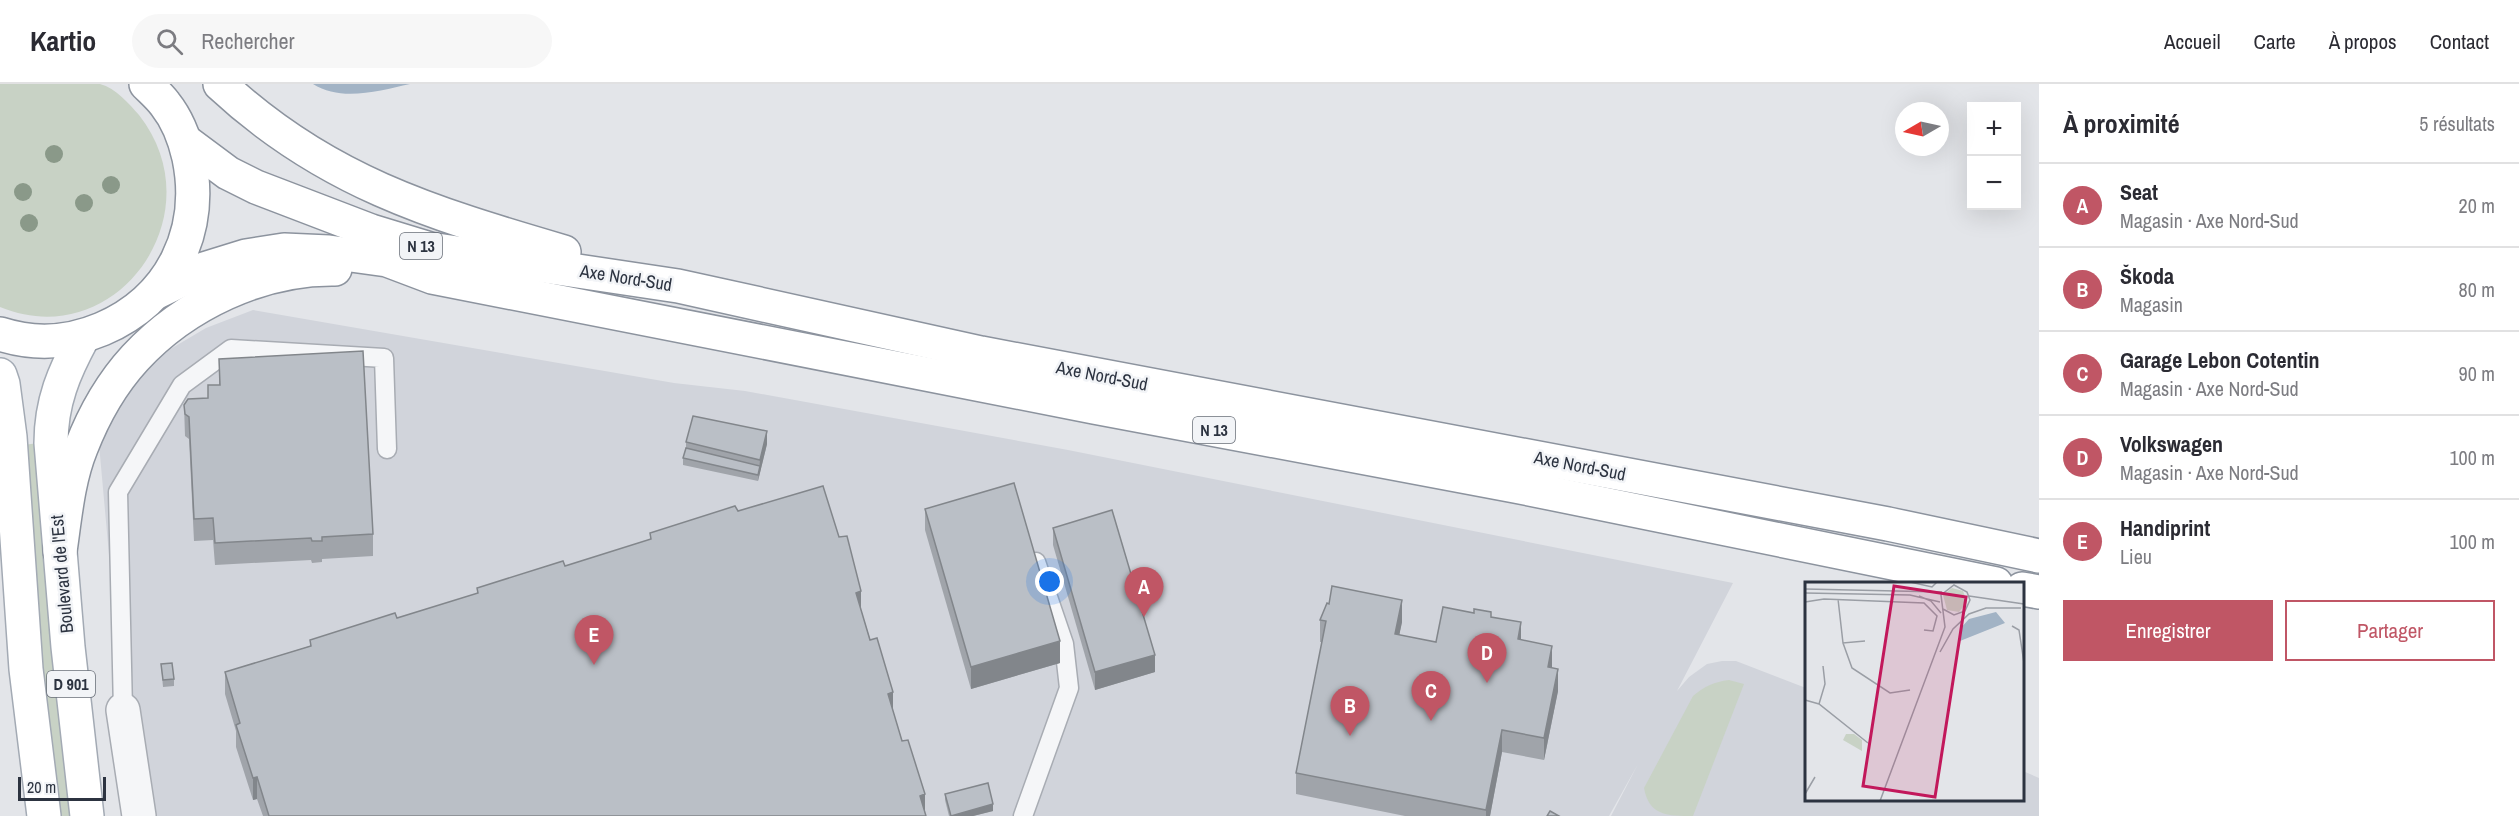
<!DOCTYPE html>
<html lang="fr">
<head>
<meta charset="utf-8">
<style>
	body { margin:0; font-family:"Archivo Narrow",sans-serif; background:#f7f7f7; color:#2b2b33 }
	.controls { position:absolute; right:18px; top:18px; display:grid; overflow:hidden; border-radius:0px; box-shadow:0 6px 24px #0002 }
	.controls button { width:54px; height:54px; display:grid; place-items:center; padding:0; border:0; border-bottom:2px solid #e1e1e2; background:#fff; color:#2b2b33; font:30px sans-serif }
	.compass { position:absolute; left:1895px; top:18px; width:54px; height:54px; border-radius:50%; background:#fff; box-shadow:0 6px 24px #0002; rotate:261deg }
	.scale { position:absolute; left:18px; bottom:15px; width:88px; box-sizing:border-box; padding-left:6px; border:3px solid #2c3340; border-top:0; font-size:16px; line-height:21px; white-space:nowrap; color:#2c3340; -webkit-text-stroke:4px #f2f4f7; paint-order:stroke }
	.you { position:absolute; left:1050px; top:498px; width:21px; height:21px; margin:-15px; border:4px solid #fff; border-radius:50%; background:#1a73e8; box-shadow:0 0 0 9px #1a73e833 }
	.badge { display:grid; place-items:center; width:39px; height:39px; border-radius:50%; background:#c05665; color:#fff; font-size:20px; font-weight:700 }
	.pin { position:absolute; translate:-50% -50px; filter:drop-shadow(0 2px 3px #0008) }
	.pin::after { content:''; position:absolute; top:32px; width:21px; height:18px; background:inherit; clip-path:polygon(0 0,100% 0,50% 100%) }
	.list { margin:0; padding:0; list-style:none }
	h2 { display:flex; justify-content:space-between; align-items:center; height:78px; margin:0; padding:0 24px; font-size:26px }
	h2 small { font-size:20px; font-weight:400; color:#7c7c81 }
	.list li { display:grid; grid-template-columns:39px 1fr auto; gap:18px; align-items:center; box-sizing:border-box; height:84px; padding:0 24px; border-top:2px solid #e1e1e2 }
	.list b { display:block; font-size:22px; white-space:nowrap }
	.list p { margin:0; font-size:20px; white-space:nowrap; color:#7c7c81 }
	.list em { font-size:20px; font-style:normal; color:#7c7c81 }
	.actions { display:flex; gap:12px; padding:18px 24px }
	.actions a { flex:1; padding:14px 0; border:2px solid #c05665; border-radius:0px; text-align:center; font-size:21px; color:#c05665 }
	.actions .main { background:#c05665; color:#fff }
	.icon { flex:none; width:33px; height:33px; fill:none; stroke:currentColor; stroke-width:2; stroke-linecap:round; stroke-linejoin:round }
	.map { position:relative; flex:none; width:2039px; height:732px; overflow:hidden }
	header { display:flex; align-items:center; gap:36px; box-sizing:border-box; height:84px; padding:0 30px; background:#fff; border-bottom:2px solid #e1e1e2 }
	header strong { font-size:28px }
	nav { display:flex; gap:33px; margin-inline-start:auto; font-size:21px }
	.search { width:420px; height:54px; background:#f7f7f7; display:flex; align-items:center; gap:15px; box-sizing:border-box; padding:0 21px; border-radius:33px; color:#7c7c81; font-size:22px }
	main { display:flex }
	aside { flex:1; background:#fff }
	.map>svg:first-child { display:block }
	.built { fill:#d1d4db }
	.green { fill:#c8d2c5 }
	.water { fill:#a2b3c5 }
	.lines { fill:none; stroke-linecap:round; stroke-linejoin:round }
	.lane-casing { stroke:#a8acb3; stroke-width:21 }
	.street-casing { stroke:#a8acb3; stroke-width:36 }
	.primary-casing { stroke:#a3aab4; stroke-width:36 }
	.highway-casing { stroke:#8c939e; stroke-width:36 }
	.lane { stroke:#f5f6f8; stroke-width:18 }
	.street { stroke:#f5f6f8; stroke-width:33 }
	.primary { stroke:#fff; stroke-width:33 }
	.highway { stroke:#fff; stroke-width:33 }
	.tree { fill:#8a9989 }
	.wall { fill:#a0a4aa }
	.shaded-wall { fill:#82868b }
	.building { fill:#babfc6; stroke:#82868b; stroke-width:1.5 }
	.labels { text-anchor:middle; stroke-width:5; stroke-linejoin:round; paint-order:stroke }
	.shield { fill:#f2f4f7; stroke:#676d77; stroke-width:1.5 }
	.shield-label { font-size:16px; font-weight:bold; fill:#2c3340 }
	.street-label { font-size:18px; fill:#2c3340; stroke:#f2f4f7 }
	.inset-road { fill:none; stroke:#9a9ea5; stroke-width:1.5 }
	.view { fill:#c2185b; fill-opacity:0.15; stroke:#c2185b; stroke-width:3 }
	.inset-edge { fill:none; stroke:#2c3340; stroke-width:3 }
</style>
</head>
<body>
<header>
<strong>Kartio</strong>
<div class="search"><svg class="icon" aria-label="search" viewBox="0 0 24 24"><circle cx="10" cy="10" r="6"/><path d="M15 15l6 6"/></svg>Rechercher</div>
<nav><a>Accueil</a><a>Carte</a><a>À propos</a><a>Contact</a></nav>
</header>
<main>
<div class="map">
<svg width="2039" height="732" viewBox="0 0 2039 732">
	<rect width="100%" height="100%" fill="#e3e5e9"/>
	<polygon class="built" points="253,226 674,299 745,307 1068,366 1733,499 1677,607 1689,593 1707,580 1722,577 1736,577 1806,604 1806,716 2022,716 2023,687 2039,694 2039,732 1611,732 1638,680 1609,732 139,732 123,626 98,349 124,312 162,270 206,244"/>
	<g class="green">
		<path d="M0 0C24 0 49 0 73 0 81 0 93 0 100 0 116 4 129 20 139 31 217 130 116 271 0 223Z"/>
		<polygon points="38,359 72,732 58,732 40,588 24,361"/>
		<path d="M1729 596 1744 600 1693 732C1668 732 1649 732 1644 704L1693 612C1705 602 1714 598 1729 596Z"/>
	</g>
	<path class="water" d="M313 0H410C379 7 341 18 313 0Z"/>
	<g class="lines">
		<defs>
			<g id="lane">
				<polyline points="123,626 118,408 182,301 231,265 384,274 387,365"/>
				<polyline points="1023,732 1069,604 1064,560 1036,478"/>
			</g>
			<polyline id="street" points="123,626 139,732"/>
			<g id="primary">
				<path d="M83 253C64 288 51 318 51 359L68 563 87 732"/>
				<polyline points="0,291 3,300 10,353 26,585 44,732"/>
			</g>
			<g id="highway">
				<path d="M220 0C324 97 431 129 564 168"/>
				<polyline points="185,57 228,89 256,103 371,147 430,165 678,202 981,269 1888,440 2039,472"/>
				<polyline points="155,209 204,185 246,172 284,166 329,168 387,176 432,193 1094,323 1515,402 1996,500"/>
				<path d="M0 250C34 261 69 259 102 245 172 215 204 147 189 74 185 56 177 35 165 20 160 13 153 7 146 0"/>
				<path d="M60 467C65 433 68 396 81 364 93 333 112 299 135 274 185 220 261 184 335 185"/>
				<polyline points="2022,505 2039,508"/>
			</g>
		</defs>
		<use href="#lane" class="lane-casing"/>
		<use href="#street" class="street-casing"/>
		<use href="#primary" class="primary-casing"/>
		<use href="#highway" class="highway-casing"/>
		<use href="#lane" class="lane"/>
		<use href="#street" class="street"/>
		<use href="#primary" class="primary"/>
		<use href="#highway" class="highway"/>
	</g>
	<g class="tree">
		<circle cx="54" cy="70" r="9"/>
		<circle cx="111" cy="101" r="9"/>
		<circle cx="23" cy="108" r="9"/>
		<circle cx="84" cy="119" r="9"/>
		<circle cx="29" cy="139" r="9"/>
	</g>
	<g class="wall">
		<polygon points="219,275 373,450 373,472 322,475 322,478 312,479 311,476 215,481 213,456 194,457 189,355 185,352 184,321 208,314 219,301"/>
		<polygon points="686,358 767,360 758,397 683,381 683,374 686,364"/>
		<polygon points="925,425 1060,579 971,605 925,446"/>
		<polygon points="738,427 861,526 926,732 263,732 257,715 253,716 236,663 236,647 225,610 225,588 310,562 310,556 397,534 477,510 477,504 565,482 650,456 650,449"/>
		<polygon points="1053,444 1155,588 1095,606 1053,461"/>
		<polygon points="1491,533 1521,555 1552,584 1558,607 1544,676 1502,668 1490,732 1405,732 1296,710 1296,689 1322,558 1320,558 1320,536 1402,538 1399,551 1436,558"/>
		<polygon points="161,580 174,595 174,602 163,603"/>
		<polygon points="945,710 993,727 973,732 949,732 945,716"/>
	</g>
	<g class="shaded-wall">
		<polygon points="767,347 767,360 758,397 760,376"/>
		<polygon points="861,507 861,529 856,509"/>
		<polygon points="1402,516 1402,538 1395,572 1395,550"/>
		<polygon points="1521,538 1521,560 1518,555"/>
		<polygon points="1060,557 1060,579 971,605 971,583"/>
		<polygon points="1552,562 1552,583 1548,583"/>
		<polygon points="1155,571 1155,588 1095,606 1095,588"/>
		<polygon points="1558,585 1558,607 1544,676 1544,654"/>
		<polygon points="893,608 893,630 888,610"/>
		<polygon points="1502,646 1502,668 1490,732 1486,732 1486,726"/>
		<polygon points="257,693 257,715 253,716 253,694"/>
		<polygon points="925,710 925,732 920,712"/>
		<polygon points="993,720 993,727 973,732 951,732"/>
	</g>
	<g class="building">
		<polygon points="363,267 373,450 322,453 322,457 312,457 311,454 215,459 213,434 194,435 189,333 185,330 184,321 188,315 208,314 208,301 220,301 219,275"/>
		<polygon points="693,332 767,347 760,376 686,358"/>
		<polygon points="686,364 760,382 758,391 683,374"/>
		<polygon points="1014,399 1060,557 971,583 925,425"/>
		<polygon points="823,402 839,453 847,452 861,507 856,509 870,556 877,554 893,608 888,610 902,657 908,656 925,710 920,712 926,732 269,732 257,693 253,694 236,641 240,639 225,588 311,562 310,556 395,529 397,534 478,509 477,504 563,477 565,482 651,455 650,449 735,422 738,427"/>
		<polygon points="1112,426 1155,571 1095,588 1053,444"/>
		<polygon points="1332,502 1402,516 1395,550 1436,558 1443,523 1474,529 1474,525 1491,528 1491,533 1521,538 1518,555 1552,562 1548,583 1558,585 1544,654 1502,646 1486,726 1296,689 1326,537 1320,536 1327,519 1329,520"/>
		<polygon points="172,579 174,595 163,596 161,580"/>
		<polygon points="988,699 993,720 951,732 945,710"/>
		<polygon points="1550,727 1559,732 1547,732"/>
	</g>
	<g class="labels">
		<g class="shield">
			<rect x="400" y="149" width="42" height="26" rx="4.5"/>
			<rect x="1193" y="333" width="42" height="26" rx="4.5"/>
			<rect x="47" y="587" width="48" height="26" rx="4.5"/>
		</g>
		<g class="shield-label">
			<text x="421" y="168">N 13</text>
			<text x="1214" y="352">N 13</text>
			<text x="71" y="606">D 901</text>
		</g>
		<g class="street-label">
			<text transform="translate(626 194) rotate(9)" y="6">Axe Nord-Sud</text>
			<text transform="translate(1102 292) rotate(11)" y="6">Axe Nord-Sud</text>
			<text transform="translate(1580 382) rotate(11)" y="6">Axe Nord-Sud</text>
			<text transform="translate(62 490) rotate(-95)" y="6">Boulevard de l'Est</text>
		</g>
	</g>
	<g transform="translate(1805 498)">
		<rect width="219" height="219" fill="#e3e5e9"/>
		<path d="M147 6 158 9 162 20 154 30 142 28 138 13ZM41 152H49L57 158V169L38 158Z" fill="#c8d2c5"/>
		<path d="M191 30 200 41 155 59V47L164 37Z" fill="#a2b3c5"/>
		<path class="inset-road" d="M105 0 127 5 132 0M0 7 137 10M0 11 105 13 135 20M114 14 126 19 136 31M164 14 219 22M33 17 38 61 60 59M0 20 19 17 119 21 132 34 128 49 119 48M207 44 214 48 219 81M38 61 47 86 85 111 105 108M135 70 148 47 164 32 181 26H216M0 118 14 122 63 161M14 122 20 102 18 84M0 212 10 195M75 219 140 45 136 13 149 3 162 10 165 18 160 29 149 33 138 27"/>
		<path class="view" d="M89 4 161 15 130 215 58 204Z"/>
		<rect width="219" height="219" class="inset-edge"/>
	</g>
</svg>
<div class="controls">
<button>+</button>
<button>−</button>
</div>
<svg class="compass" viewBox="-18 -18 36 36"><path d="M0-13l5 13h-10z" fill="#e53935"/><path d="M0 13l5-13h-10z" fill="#7c7c81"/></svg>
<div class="scale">20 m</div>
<div class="you"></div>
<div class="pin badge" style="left:1144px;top:533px">A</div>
<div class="pin badge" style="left:1350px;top:652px">B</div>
<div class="pin badge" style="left:1431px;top:637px">C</div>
<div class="pin badge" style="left:1487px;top:599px">D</div>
<div class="pin badge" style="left:594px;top:581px">E</div>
</div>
<aside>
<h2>À proximité<small>5 résultats</small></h2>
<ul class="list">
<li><span class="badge">A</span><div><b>Seat</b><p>Magasin · Axe Nord-Sud</p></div><em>20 m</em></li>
<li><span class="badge">B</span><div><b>Škoda</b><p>Magasin</p></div><em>80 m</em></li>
<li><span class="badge">C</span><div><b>Garage Lebon Cotentin</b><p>Magasin · Axe Nord-Sud</p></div><em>90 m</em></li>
<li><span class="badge">D</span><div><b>Volkswagen</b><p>Magasin · Axe Nord-Sud</p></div><em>100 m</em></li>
<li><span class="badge">E</span><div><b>Handiprint</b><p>Lieu</p></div><em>100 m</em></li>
</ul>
<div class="actions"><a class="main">Enregistrer</a><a>Partager</a></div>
</aside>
</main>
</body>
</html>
